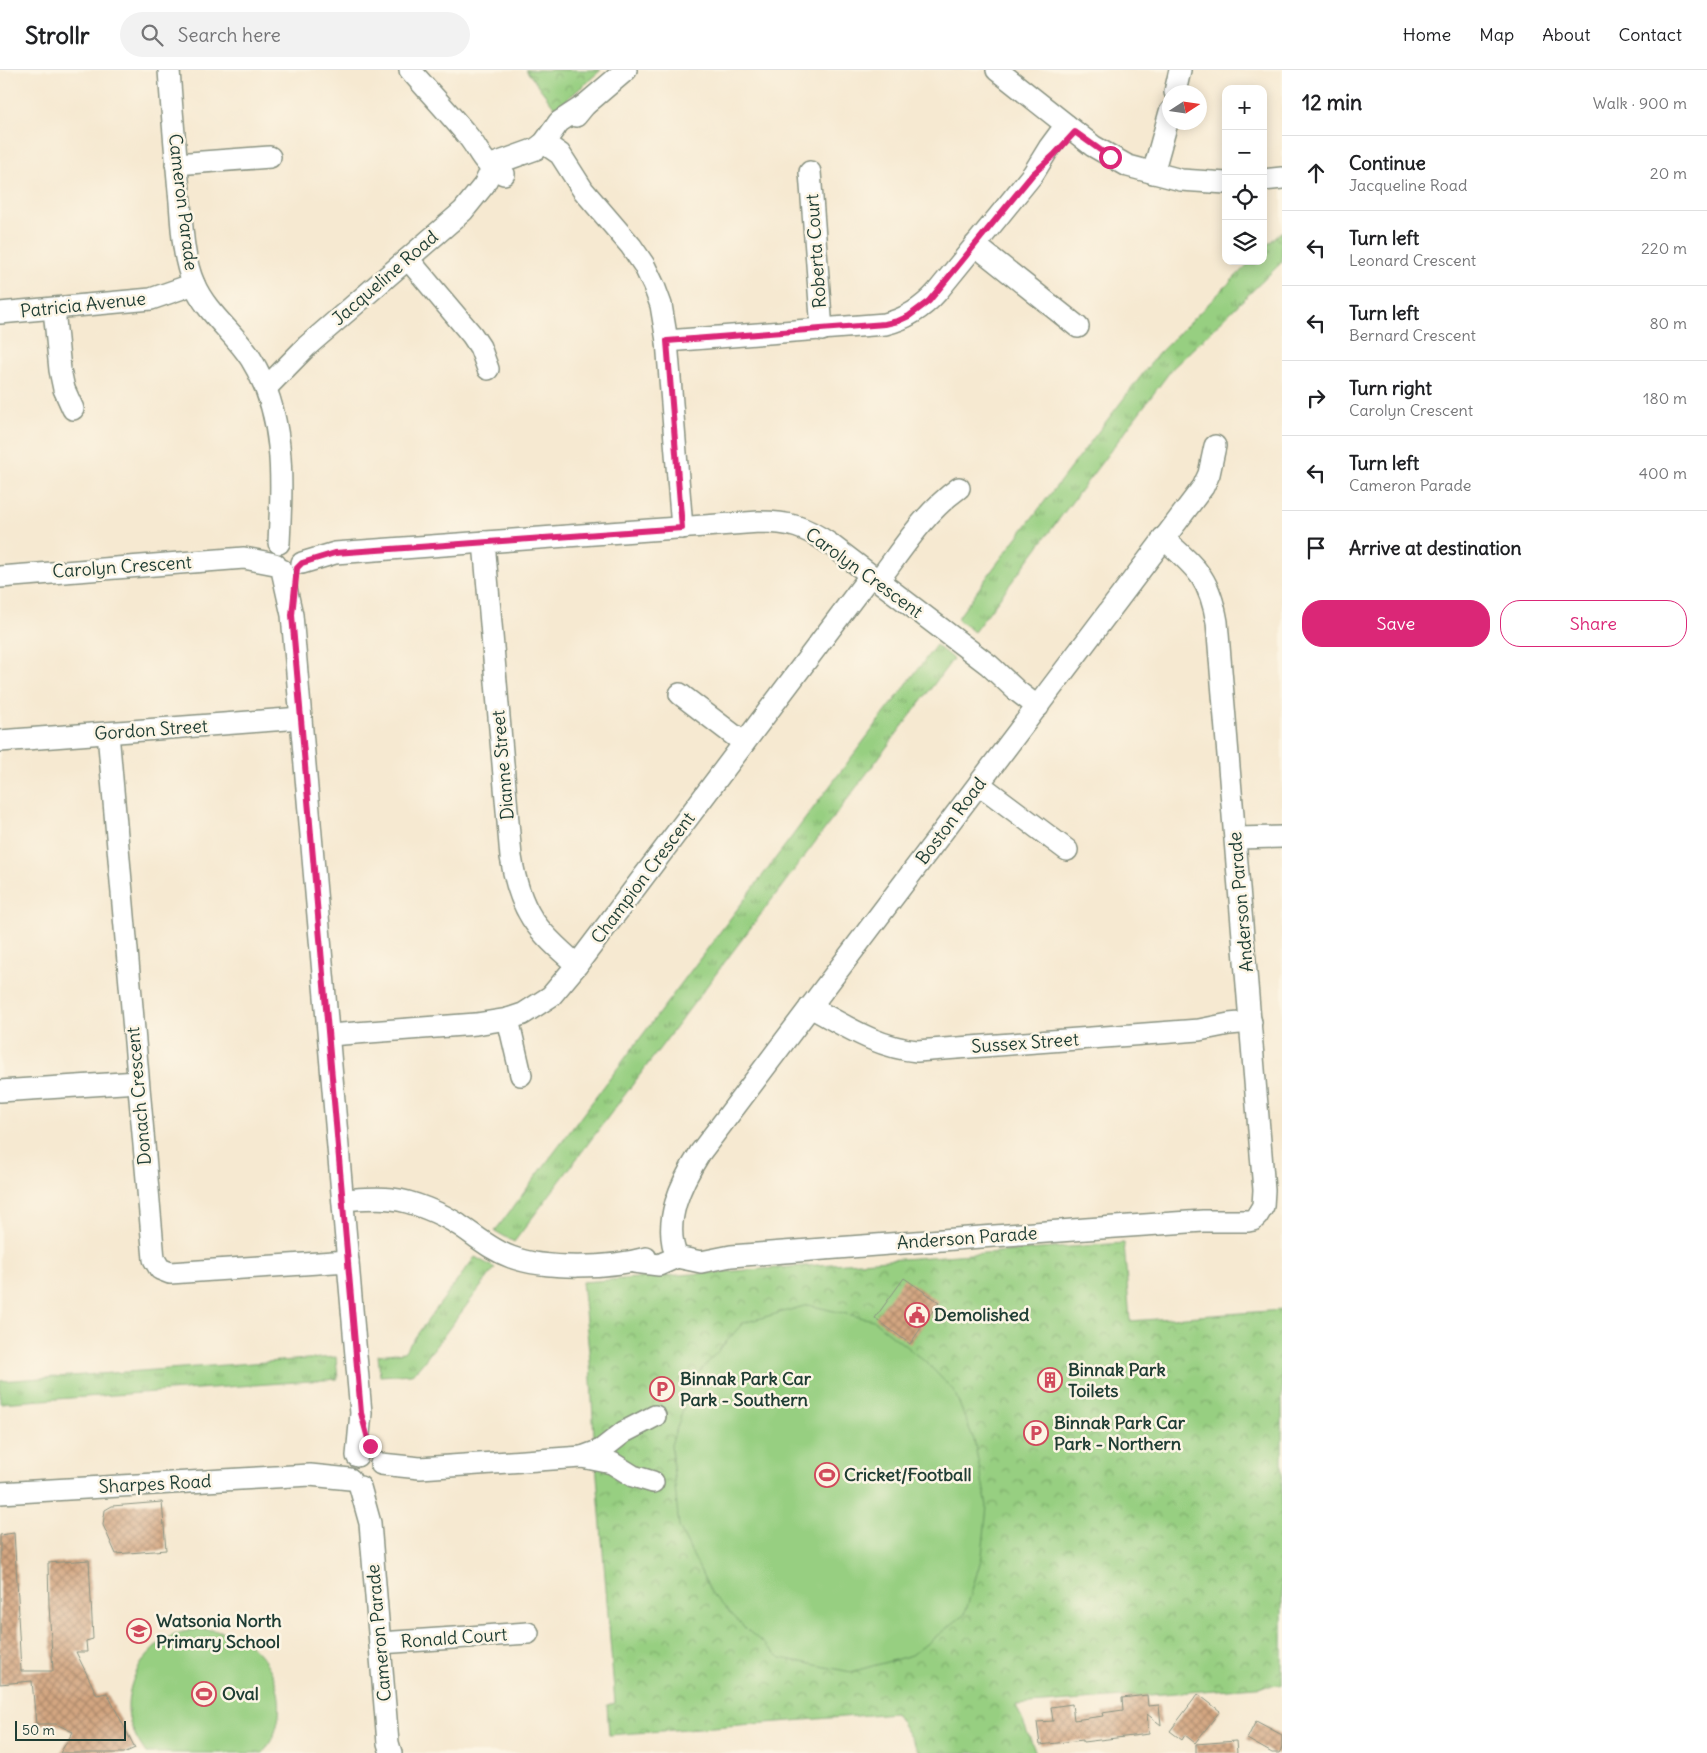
<!DOCTYPE html>
<html lang="en">
<head>
<meta charset="utf-8">
<style>
	body { margin:0; font-family:Delius,sans-serif; background:#f2f2f2; color:#202124 }
	.controls { position:absolute; right:15px; top:15px; display:grid; overflow:hidden; border-radius:10px; box-shadow:0 2px 12px #0003 }
	.controls button { width:45px; height:45px; display:grid; place-items:center; padding:0; border:0; border-bottom:1px solid #e0e0e0; background:#fff; color:#202124; font:25px sans-serif }
	.compass { position:absolute; left:1162px; top:15px; width:45px; height:45px; border-radius:50%; background:#fff; box-shadow:0 2px 12px #0003; rotate:78deg }
	.scale { position:absolute; left:15px; bottom:12px; width:111px; box-sizing:border-box; padding-left:5px; border:2px solid #1f3d34; border-top:0; font-size:14px; line-height:18px; white-space:nowrap; color:#1f3d34; -webkit-text-stroke:4px #fcf5e5; paint-order:stroke }
	.stop { position:absolute; width:15px; height:15px; margin:-11px; border:4px solid #db2777; border-radius:50%; background:#fff }
	.stop.end { background:#db2777; border-color:#fff; box-shadow:0 1px 5px #0008 }
	.list { margin:0; padding:0; list-style:none }
	h2 { display:flex; justify-content:space-between; align-items:center; height:65px; margin:0; padding:0 20px; font-size:21px }
	h2 small { font-size:16px; font-weight:400; color:#757577 }
	.list li { display:grid; grid-template-columns:32px 1fr auto; gap:15px; align-items:center; box-sizing:border-box; height:75px; padding:0 20px; border-top:1px solid #e0e0e0 }
	.list b { display:block; font-size:19px; white-space:nowrap }
	.list p { margin:0; font-size:16px; white-space:nowrap; color:#757577 }
	.list em { font-size:16px; font-style:normal; color:#757577 }
	.actions { display:flex; gap:10px; padding:15px 20px }
	.actions a { flex:1; padding:11px 0; border:1px solid #db2777; border-radius:20px; text-align:center; font-size:18px; color:#db2777 }
	.actions .main { background:#db2777; color:#fff }
	.icon { flex:none; width:28px; height:28px; fill:none; stroke:currentColor; stroke-width:2; stroke-linecap:round; stroke-linejoin:round }
	.map { position:relative; flex:none; width:1282px; height:1683px; overflow:hidden }
	header { display:flex; align-items:center; gap:30px; box-sizing:border-box; height:70px; padding:0 25px; background:#fff; border-bottom:1px solid #e0e0e0 }
	header strong { font-size:24px }
	nav { display:flex; gap:28px; margin-inline-start:auto; font-size:18px }
	.search { width:350px; height:45px; background:#f2f2f2; display:flex; align-items:center; gap:12px; box-sizing:border-box; padding:0 18px; border-radius:28px; color:#757577; font-size:19px }
	main { display:flex }
	aside { flex:1; background:#fff }
	.map>svg:first-child { display:block }
	.grass { fill:url(#grass-tufts); stroke:#5b865a }
	.park { fill:url(#park-crowns); stroke:#5b865a }
	.garden { fill:#97cf81; stroke:#5b865a }
	.building { fill:url(#building-cross-hatch) }
	.lines { fill:none; stroke-linecap:round; stroke-linejoin:round }
	.minor-casing { stroke:#8a9382; stroke-width:24 }
	.minor { stroke:#fff; stroke-width:21 }
	.route { stroke:#db2777; stroke-width:6 }
	.labels { text-anchor:middle; stroke-width:5; stroke-linejoin:round; paint-order:stroke }
	.street-label { font-size:18px; fill:#1f3d34; stroke:#fcf5e5 }
	.poi-label { font-size:18px; font-weight:bold; fill:#1f3d34; stroke:#fcf5e5; text-anchor:start }
</style>
</head>
<body>
<header>
<strong>Strollr</strong>
<div class="search"><svg class="icon" aria-label="search" viewBox="0 0 24 24"><circle cx="10" cy="10" r="6"/><path d="M15 15l6 6"/></svg>Search here</div>
<nav><a>Home</a><a>Map</a><a>About</a><a>Contact</a></nav>
</header>
<main>
<div class="map">
<svg width="1282" height="1683" viewBox="0 0 1282 1683">
	<defs>
		<pattern id="grass-tufts" width="24" height="20" patternUnits="userSpaceOnUse" patternTransform="scale(1.25)"><rect width="24" height="20" fill="#97cf81"/><path d="M3 7l-1-3M5 7V3M7 7l1-3M15 17l-1-3M17 17v-4M19 17l1-3" fill="none" stroke="#7ba96a"/></pattern>
		<pattern id="park-crowns" width="20" height="18" patternUnits="userSpaceOnUse" patternTransform="scale(1.25)"><rect width="20" height="18" fill="#97cf81"/><path d="M2 6a3 3 0 1 1 6 0M12 15a3 3 0 1 1 6 0" fill="none" stroke="#7ba96a"/></pattern>
		<pattern id="building-cross-hatch" width="8" height="8" patternUnits="userSpaceOnUse" patternTransform="scale(1.25)"><rect width="8" height="8" fill="#d3a681"/><path d="M0 0l8 8M0 8l8-8" fill="none" stroke="#ab886a"/></pattern>
	</defs>
	<rect width="100%" height="100%" fill="#fcf5e5"/>
	<filter id="ink" filterUnits="userSpaceOnUse"><feTurbulence type="fractalNoise" baseFrequency=".02" numOctaves="2"/><feDisplacementMap in="SourceGraphic" scale="10" xChannelSelector="R" yChannelSelector="G"/><feConvolveMatrix kernelMatrix="1 2 1 2 8 2 1 2 1" color-interpolation-filters="sRGB"/></filter>
	<filter id="wash" filterUnits="userSpaceOnUse"><feTurbulence type="fractalNoise" baseFrequency=".0096" numOctaves="4" result="noise"/><feDisplacementMap in="SourceGraphic" scale="20" xChannelSelector="R" yChannelSelector="G"/><feGaussianBlur stdDeviation="1.12" result="paint"/><feColorMatrix in="noise" values="0 0 0 0 0 0 0 0 0 0 0 0 0 0 0 0 0 1.4 0 .05"/><feComposite in="paint" operator="in"/></filter>
	<g filter="url(#wash)">
		<rect width="100%" height="100%" fill="#f6e9d1"/>
		<g class="grass">
			<polygon points="1282,161 1282,192 1172,299 974,562 957,549 995,496 1158,284 1251,191 1263,191 1263,179"/>
			<polygon points="936,575 953,589 514,1172 495,1161"/>
			<polygon points="475,1187 495,1198 422,1294 415,1302 411,1304 380,1306 378,1285 404,1282"/>
			<polygon points="336,1287 338,1309 0,1333 0,1311"/>
		</g>
		<g class="park">
			<polygon points="526,0 601,0 556,39"/>
			<polygon points="1124,1173 1130,1251 1282,1240 1282,1615 1016,1635 1036,1683 920,1683 895,1643 609,1665 607,1635 615,1633 594,1368 590,1291 582,1212"/>
		</g>
		<g class="garden">
			<polygon points="808,1235 873,1250 928,1294 954,1321 974,1370 987,1436 982,1486 965,1544 912,1585 851,1602 781,1588 746,1559 712,1524 679,1457 671,1375 694,1308 743,1253"/>
			<path d="M202 1559C209 1560 217 1560 225 1562 265 1573 289 1620 276 1659 274 1667 268 1676 263 1683H146C137 1670 129 1656 128 1640 127 1608 147 1574 179 1563 186 1561 194 1560 202 1559Z"/>
		</g>
		<g id="blocks">
			<g class="building">
				<polygon points="904,1208 939,1232 910,1274 875,1248"/>
				<polygon points="162,1432 166,1480 116,1484 103,1455 105,1440 112,1436"/>
				<polygon points="14,1463 19,1544 18,1545 21,1601 53,1601 49,1535 48,1493 89,1490 93,1569 86,1571 87,1582 76,1582 97,1625 107,1623 135,1678 124,1683 60,1683 73,1662 56,1654 36,1654 32,1611 0,1614 0,1465"/>
				<polygon points="1198,1624 1220,1641 1195,1673 1185,1665 1182,1670 1170,1661"/>
				<polygon points="1147,1625 1148,1636 1159,1635 1161,1655 1147,1644 1149,1664 1083,1672 1083,1670 1040,1675 1037,1652 1053,1651 1051,1637 1072,1634 1074,1650 1103,1646 1102,1643 1123,1640 1122,1628"/>
				<polygon points="1256,1651 1282,1665 1282,1678 1279,1683 1272,1683 1247,1669"/>
				<polygon points="1236,1671 1237,1683 1196,1683 1196,1674"/>
			</g>
		</g>
	</g>
	<g filter="url(#ink)">
		<use href="#blocks" fill-opacity="0" stroke="#8a9382" stroke-width="1"/>
		<g class="lines">
			<defs>
				<g id="minor">
					<path d="M169 0C172 44 176 88 180 132 182 159 183 189 194 214 207 244 235 263 251 289 286 345 282 410 279 473"/>
					<path d="M410 0C429 22 449 43 467 65 482 83 480 93 504 104"/>
					<polyline points="997,0 1093,76 1128,96 1181,110 1226,113"/>
					<polyline points="1175,22 1180,0"/>
					<polyline points="576,46 585,35 626,0"/>
					<polyline points="544,73 560,84 583,120 631,176 644,195 654,216 661,235 667,271 682,458"/>
					<polyline points="176,94 270,87"/>
					<polyline points="810,102 822,260"/>
					<polyline points="1153,103 1170,42"/>
					<polyline points="1263,110 1282,108"/>
					<polyline points="975,175 1078,257"/>
					<polyline points="408,189 472,265 480,277 488,299"/>
					<polyline points="54,239 60,300 64,319 73,339"/>
					<polyline points="0,243 151,229 194,214"/>
					<path d="M667 271 885 254C906 249 922 239 937 222L1033 104 1049 78 1066 55"/>
					<polyline points="266,318 307,276 463,141 484,115 492,99 497,93 536,79 544,73 559,52 585,35"/>
					<path d="M484 472 511 787C520 842 536 860 577 895"/>
					<path d="M302 493 335 483 759 452C790 452 805 457 830 474L989 595 1017 621 1038 637"/>
					<polyline points="282,500 292,545 361,1343 357,1386"/>
					<polyline points="0,507 244,488 275,494"/>
					<path d="M878 511C903 478 925 442 959 418"/>
					<polyline points="680,624 744,673"/>
					<polyline points="108,663 154,1189 160,1199 170,1203 348,1191"/>
					<polyline points="0,671 301,648"/>
					<polyline points="979,714 1067,780"/>
					<polyline points="1236,768 1282,767"/>
					<path d="M810 937C846 956 876 977 917 981L1199 960 1229 954 1251 952"/>
					<polyline points="508,949 521,1005"/>
					<polyline points="329,965 476,954 508,949 523,944 551,926 577,895 870,506"/>
					<polyline points="0,1021 138,1012"/>
					<path d="M343 1130C359 1129 376 1127 392 1129 412 1131 443 1144 459 1155 476 1166 491 1180 511 1187 546 1200 610 1198 646 1188"/>
					<path d="M677 1187C662 1152 681 1113 700 1083L1203 417 1209 404 1215 376"/>
					<path d="M634 1192 659 1195 677 1187 701 1192 731 1186 1086 1159 1203 1151H1248L1253 1150 1257 1146 1263 1136 1264 1120 1217 552C1209 506 1196 498 1163 468"/>
					<polyline points="582,1387 601,1380 624,1362 655,1346"/>
					<polyline points="381,1394 420,1398 582,1387 612,1393 633,1406 653,1412"/>
					<polyline points="360,1417 370,1453 388,1673 391,1683"/>
					<polyline points="0,1423 310,1405 350,1409"/>
					<polyline points="380,1573 528,1563"/>
				</g>
			</defs>
			<use href="#minor" class="minor-casing"/>
			<use href="#minor" class="minor"/>
		</g>
	</g>
	<g class="lines" filter="url(#ink)">
		<polyline class="route" points="370,1376 361,1343 292,545 297,498 302,493 335,483 682,458 667,271 885,254 898,251 909,246 929,231 1033,104 1054,85 1075,62 1110,87"/>
	</g>
	<defs>
		<symbol id="civic-ring" viewBox="-11 -11 22 22"><circle r="9.5" fill="#fcf5e5" stroke="#d1495b" stroke-width="1.5"/><path d="M-.6-6.5H3V-4.5H.6V-3L4-1V1h2V6H-6V1h2V-1L-.6-3ZM-1.2 2.5V6h2.4V2.5Z" fill="#d1495b"/></symbol>
		<symbol id="building-ring" viewBox="-11 -11 22 22"><circle r="9.5" fill="#fcf5e5" stroke="#d1495b" stroke-width="1.5"/><path d="M-4-6H4V6H1V3H-1V6H-4ZM-2.5-4.3h1.7v1.8h-1.7ZM.8-4.3h1.7v1.8H.8ZM-2.5-1h1.7V.8h-1.7ZM.8-1h1.7V.8H.8Z" fill="#d1495b"/></symbol>
		<symbol id="parking-ring" viewBox="-11 -11 22 22"><circle r="9.5" fill="#fcf5e5" stroke="#d1495b" stroke-width="1.5"/><path d="M-3.5-5.5H1a3.5 3.5 0 0 1 0 7H-1V5.5H-3.5ZM-1-3.4V-.6H.8a1.4 1.4 0 0 0 0-2.8Z" fill="#d1495b"/></symbol>
		<symbol id="stadium-ring" viewBox="-11 -11 22 22"><circle r="9.5" fill="#fcf5e5" stroke="#d1495b" stroke-width="1.5"/><path d="M0-5a6.5 5 0 1 0 0 10a6.5 5 0 1 0 0-10ZM-3.5-1.8h7v3.6h-7Z" fill="#d1495b"/></symbol>
		<symbol id="school-ring" viewBox="-11 -11 22 22"><circle r="9.5" fill="#fcf5e5" stroke="#d1495b" stroke-width="1.5"/><path d="M0-5L7-2L0 1L-7-2ZM-4 1L0 2.5L4 1V4Q0 6-4 4Z" fill="#d1495b"/></symbol>
	</defs>
	<g fill-rule="evenodd">
		<use href="#civic-ring" x="903" y="1231" width="28" height="28"/>
		<use href="#building-ring" x="1036" y="1296" width="28" height="28"/>
		<use href="#parking-ring" x="648" y="1305" width="28" height="28"/>
		<use href="#parking-ring" x="1022" y="1349" width="28" height="28"/>
		<use href="#stadium-ring" x="813" y="1391" width="28" height="28"/>
		<use href="#school-ring" x="125" y="1547" width="28" height="28"/>
		<use href="#stadium-ring" x="190" y="1610" width="28" height="28"/>
	</g>
	<g class="labels">
		<g class="street-label">
			<text transform="translate(183 132) rotate(83)" y="6">Cameron Parade</text>
			<text transform="translate(816 181) rotate(-94)" y="6">Roberta Court</text>
			<text transform="translate(385 208) rotate(-41)" y="6">Jacqueline Road</text>
			<text transform="translate(83 235) rotate(-6)" y="6">Patricia Avenue</text>
			<text transform="translate(122 497) rotate(-4)" y="6">Carolyn Crescent</text>
			<text transform="translate(864 503) rotate(36)" y="6">Carolyn Crescent</text>
			<text transform="translate(151 660) rotate(-4)" y="6">Gordon Street</text>
			<text transform="translate(503 695) rotate(-95)" y="6">Dianne Street</text>
			<text transform="translate(951 751) rotate(-53)" y="6">Boston Road</text>
			<text transform="translate(643 808) rotate(-53)" y="6">Champion Crescent</text>
			<text transform="translate(1241 832) rotate(-95)" y="6">Anderson Parade</text>
			<text transform="translate(1025 973) rotate(-4)" y="6">Sussex Street</text>
			<text transform="translate(139 1026) rotate(-95)" y="6">Donach Crescent</text>
			<text transform="translate(967 1168) rotate(-4)" y="6">Anderson Parade</text>
			<text transform="translate(155 1414) rotate(-3)" y="6">Sharpes Road</text>
			<text transform="translate(379 1563) rotate(-95)" y="6">Cameron Parade</text>
			<text transform="translate(454 1568) rotate(-4)" y="6">Ronald Court</text>
		</g>
		<g class="poi-label">
			<text x="934" y="1251">Demolished</text>
			<text x="1068" y="1306">Binnak Park<tspan x="1068" dy="21">Toilets</tspan></text>
			<text x="680" y="1315">Binnak Park Car<tspan x="680" dy="21">Park - Southern</tspan></text>
			<text x="1054" y="1359">Binnak Park Car<tspan x="1054" dy="21">Park - Northern</tspan></text>
			<text x="844" y="1411">Cricket/Football</text>
			<text x="156" y="1557">Watsonia North<tspan x="156" dy="21">Primary School</tspan></text>
			<text x="222" y="1630">Oval</text>
		</g>
	</g>
</svg>
<div class="controls">
<button>+</button>
<button>−</button>
<button><svg class="icon" aria-label="locate" viewBox="0 0 24 24"><circle cx="12" cy="12" r="6"/><path d="M12 2v4M12 18v4M2 12h4M18 12h4"/></svg></button>
<button><svg class="icon" aria-label="layers" viewBox="0 0 24 24"><path d="M12 4l9 5-9 5-9-5zM3 14l9 5 9-5"/></svg></button>
</div>
<svg class="compass" viewBox="-18 -18 36 36"><path d="M0-13l5 13h-10z" fill="#e53935"/><path d="M0 13l5-13h-10z" fill="#757577"/></svg>
<div class="scale">50 m</div>
<div class="stop" style="left:1110px;top:87px"></div>
<div class="stop end" style="left:370px;top:1376px"></div>
</div>
<aside>
<h2>12 min<small>Walk · 900 m</small></h2>
<ul class="list">
<li><svg class="icon" aria-label="ahead" viewBox="0 0 24 24"><path d="M12 20V5M6 11l6-6 6 6"/></svg><div><b>Continue</b><p>Jacqueline Road</p></div><em>20 m</em></li>
<li><svg class="icon" aria-label="left" viewBox="0 0 24 24"><path d="M17 20v-9H6M10 6l-5 5 5 5"/></svg><div><b>Turn left</b><p>Leonard Crescent</p></div><em>220 m</em></li>
<li><svg class="icon" aria-label="left" viewBox="0 0 24 24"><path d="M17 20v-9H6M10 6l-5 5 5 5"/></svg><div><b>Turn left</b><p>Bernard Crescent</p></div><em>80 m</em></li>
<li><svg class="icon" aria-label="right" viewBox="0 0 24 24"><path d="M7 20v-9h11M14 6l5 5-5 5"/></svg><div><b>Turn right</b><p>Carolyn Crescent</p></div><em>180 m</em></li>
<li><svg class="icon" aria-label="left" viewBox="0 0 24 24"><path d="M17 20v-9H6M10 6l-5 5 5 5"/></svg><div><b>Turn left</b><p>Cameron Parade</p></div><em>400 m</em></li>
<li><svg class="icon" aria-label="arrive" viewBox="0 0 24 24"><path d="M6 21V4h12l-3 4 3 4H6"/></svg><div><b>Arrive at destination</b></div></li>
</ul>
<div class="actions"><a class="main">Save</a><a>Share</a></div>
</aside>
</main>
</body>
</html>
